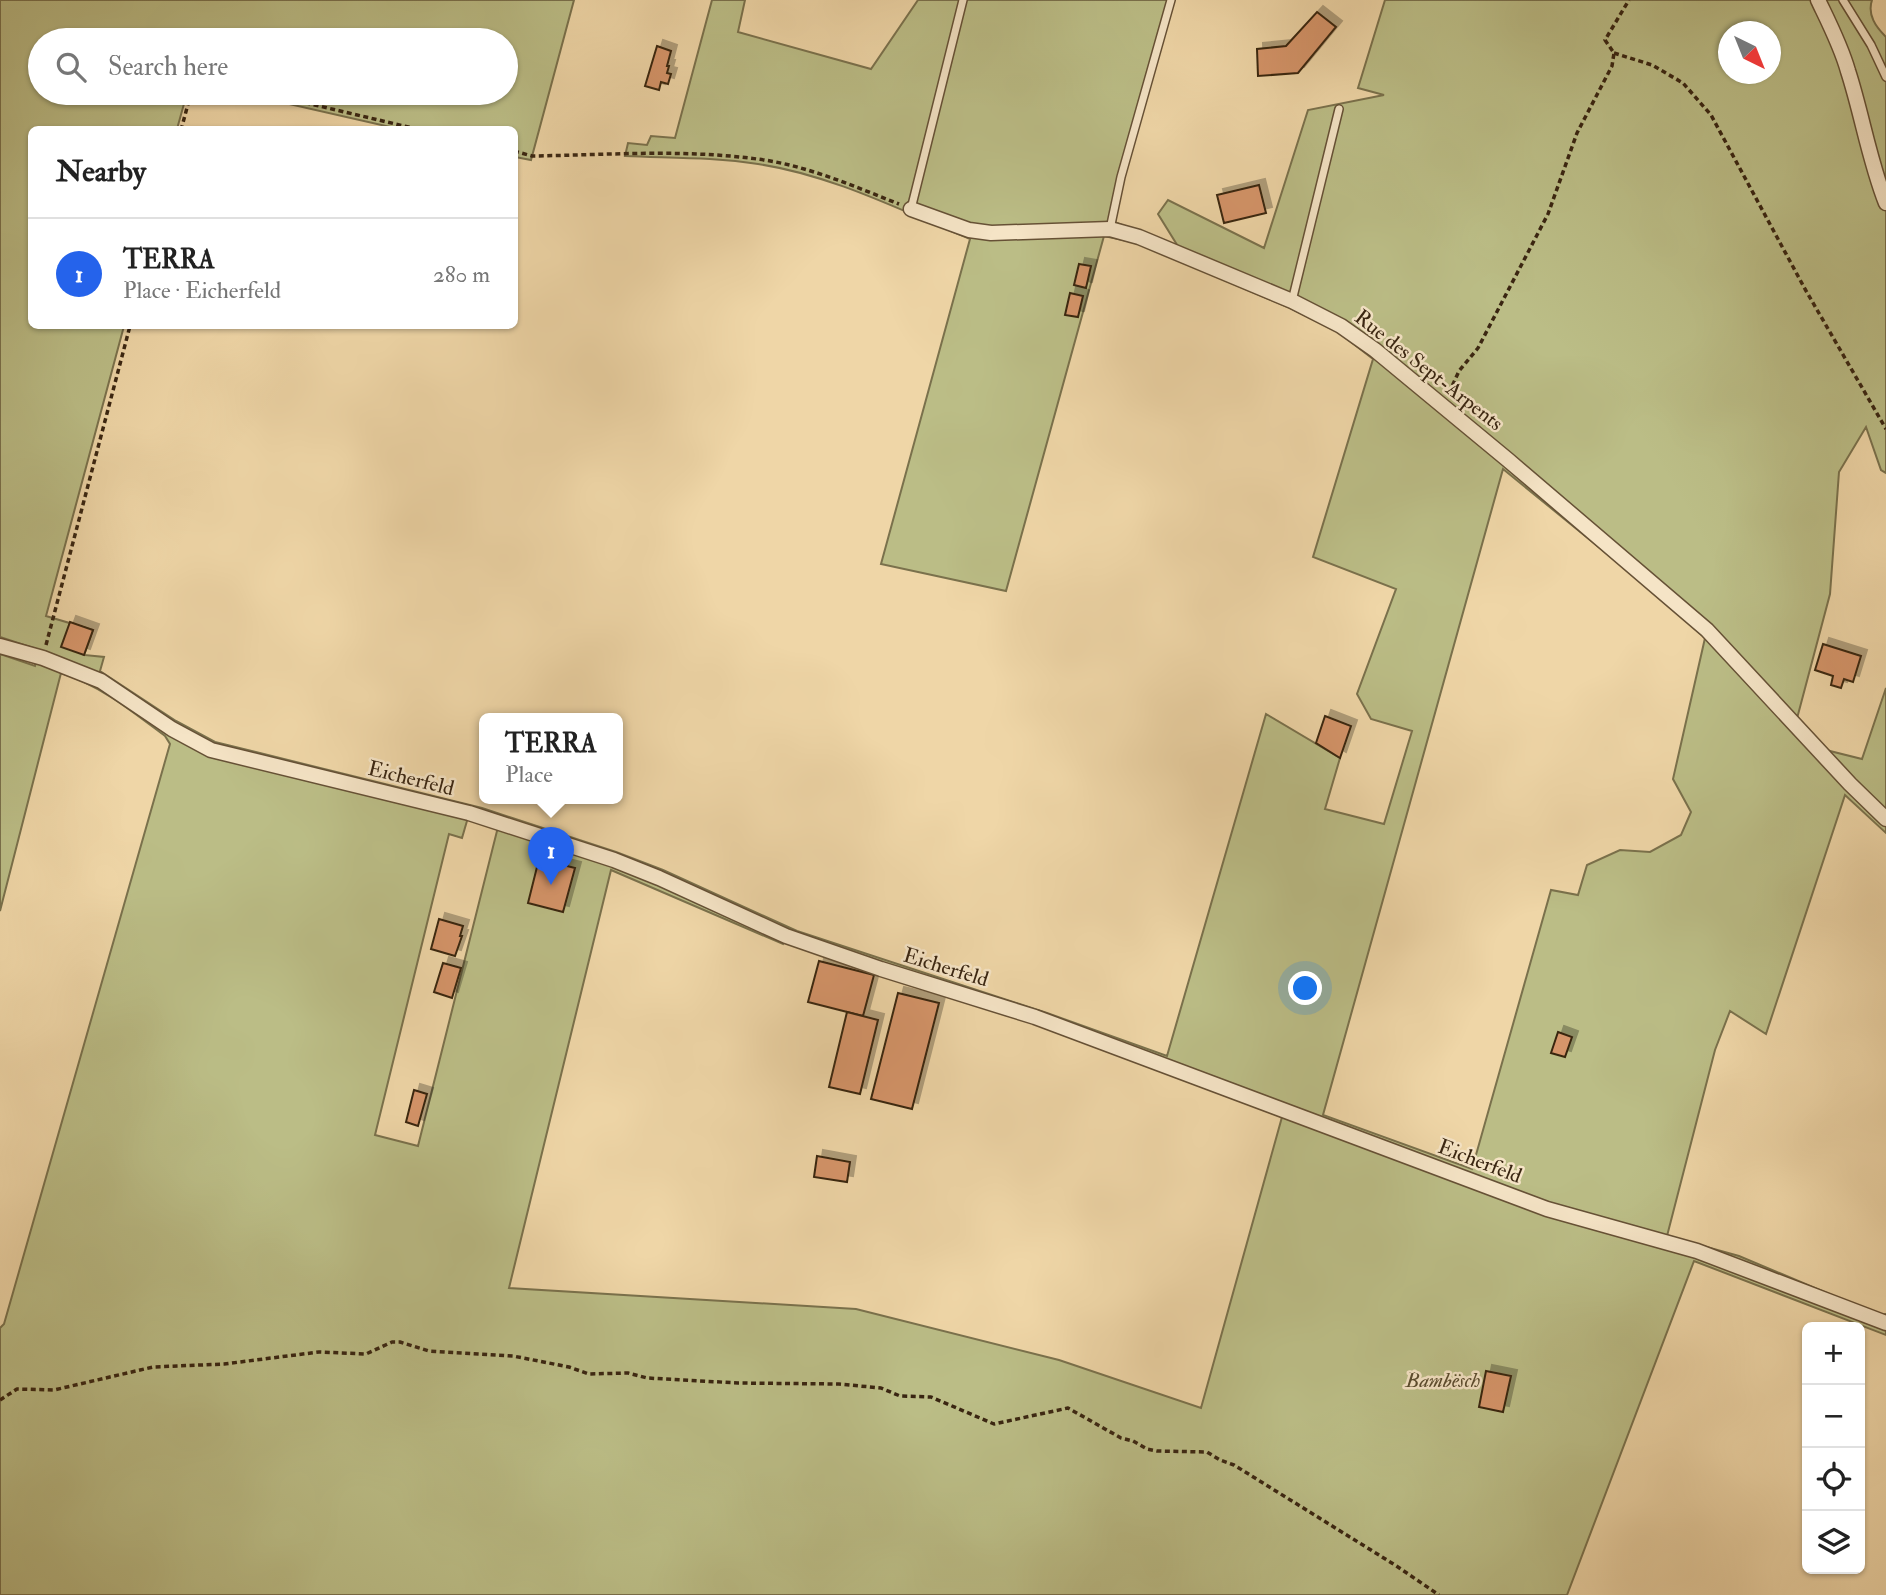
<!DOCTYPE html>
<html lang="en">
<head>
<meta charset="utf-8">
<style>
	body { margin:0; font-family:"IM FELL Double Pica",serif; background:#f6f6f6; color:#222 }
	.controls { position:absolute; right:21px; bottom:21px; display:grid; overflow:hidden; border-radius:10px; box-shadow:0 2px 5px #0004 }
	.controls button { width:63px; height:63px; display:grid; place-items:center; padding:0; border:0; border-bottom:2px solid #e0e0e0; background:#fff; color:#222; font:35px sans-serif }
	.compass { position:absolute; left:1718px; top:21px; width:63px; height:63px; border-radius:50%; background:#fff; box-shadow:0 2px 5px #0004; rotate:137deg }
	.you { position:absolute; left:1306px; top:989px; width:24px; height:24px; margin:-18px; border:5px solid #fff; border-radius:50%; background:#1a73e8; box-shadow:0 0 0 10px #1a73e833 }
	.badge { display:grid; place-items:center; width:46px; height:46px; border-radius:50%; background:#2563eb; color:#fff; font-size:23px; font-weight:700 }
	.pin { position:absolute; translate:-50% -58px; filter:drop-shadow(0 2px 4px #0008) }
	.pin::after { content:''; position:absolute; top:37px; width:24px; height:21px; background:inherit; clip-path:polygon(0 0,100% 0,50% 100%) }
	.popup { position:absolute; left:479px; top:713px; width:144px; height:91px; box-sizing:border-box; display:grid; place-content:center; border-radius:10px; background:#fff; filter:drop-shadow(0 2px 5px #0005); font-size:23px; white-space:nowrap; color:#767676 }
	.popup b { font-size:26px; color:#222 }
	.popup::after { content:''; position:absolute; left:50%; top:100%; margin-left:-14px; border:14px solid transparent; border-top-color:#fff }
	.list { margin:0; padding:0; list-style:none }
	h2 { display:flex; justify-content:space-between; align-items:center; height:91px; margin:0; padding:0 28px; font-size:30px }
	h2 small { font-size:23px; font-weight:400; color:#767676 }
	.list li { display:grid; grid-template-columns:46px 1fr auto; gap:21px; align-items:center; box-sizing:border-box; height:112px; padding:0 28px; border-top:2px solid #e0e0e0 }
	.list b { display:block; font-size:26px; white-space:nowrap }
	.list p { margin:0; font-size:23px; white-space:nowrap; color:#767676 }
	.list em { font-size:23px; font-style:normal; color:#767676 }
	.icon { flex:none; width:38px; height:38px; fill:none; stroke:currentColor; stroke-width:2; stroke-linecap:round; stroke-linejoin:round }
	.map { position:relative; flex:none; width:1886px; height:1595px; overflow:hidden }
	.search { position:absolute; background:#fff; box-shadow:0 2px 5px #0004; left:28px; top:28px; width:490px; height:77px; display:flex; align-items:center; gap:18px; box-sizing:border-box; padding:0 24px; border-radius:38px; color:#767676; font-size:26px }
	.panel { position:absolute; background:#fff; box-shadow:0 2px 5px #0004; left:28px; top:126px; width:490px; height:203px; border-radius:10px }
	.map>svg:first-child { display:block }
	.green { fill:#bbbd86; stroke:#7a714c; stroke-width:2; fill-rule:evenodd }
	.building { fill:#d6956a; stroke:#392511; stroke-width:2; filter:url(#shadow) }
	.lines { fill:none; stroke-linecap:round; stroke-linejoin:round }
	.lane-casing { stroke:#665136; stroke-width:10 }
	.street-casing { stroke:#665136; stroke-width:17 }
	.path { stroke:#392511; stroke-width:3.5; stroke-dasharray:5 3.5; stroke-linecap:butt }
	.lane { stroke:#f5e4c6; stroke-width:7 }
	.street { stroke:#f5e4c6; stroke-width:14 }
	.labels { text-anchor:middle; stroke-width:5; stroke-linejoin:round; paint-order:stroke }
	.street-label { font-size:21px; fill:#392511; stroke:#f5e4c6 }
	.park-label { font-size:21px; font-style:italic; fill:#5a4b2e; stroke:#f5e4c6 }
</style>
</head>
<body>
<div class="map">
<svg width="1886" height="1595" viewBox="0 0 1886 1595">
	<defs>
		<filter id="shadow"><feDropShadow dx="6" dy="-6" stdDeviation="0" flood-color="#0004"/></filter>
	</defs>
	<rect width="100%" height="100%" fill="#efd6a7"/>
	<filter id="stains"><feTurbulence type="fractalNoise" baseFrequency=".00286" numOctaves="4"/><feColorMatrix values="0 0 0 0 .2 0 0 0 0 .09 0 0 0 0 .02 0 0 0 .5 -.17"/></filter>
	<radialGradient id="worn" r=".72"><stop offset=".6" stop-color="#630" stop-opacity="0"/><stop offset="1" stop-color="#630" stop-opacity=".3"/></radialGradient>
	<path class="green" d="M0 0H574L531 160 515 157 514 130 399 129 241 93H506V40H40V93H187L177 129 32 130V326H124L46 616 93 630 84 655 104 657 100 671 176 721 215 742 482 808 616 852 663 870 797 931 1047 1013 1167 1056 1266 714 1340 758 1325 809 1384 824 1412 731 1371 719 1357 694 1396 589 1313 557 1373 359 1338 332 1290 308 1137 243 1104 236 1006 591 881 564 970 239C902 211 832 175 758 164 714 157 669 158 625 156L628 143 647 145 651 136 675 138 712 0H745L738 32 871 69 918 0H1171L1112 221 1179 248 1158 214 1168 200 1264 248 1308 110 1384 95 1358 88 1385 0H1872C1867 15 1876 27 1886 37V473L1881 470 1866 427 1839 472 1830 594 1795 726 1814 747 1862 759 1886 688V833L1845 795 1766 1034 1730 1011 1715 1050 1667 1236 1739 1256 1879 1315 1886 1314V1335L1694 1261 1567 1595H0V1328L4 1324 170 744 165 736C133 712 100 685 61 673L0 911V654L35 666 39 650 0 637ZM1728 32H1770V74H1728ZM1503 469 1665 601 1705 638 1673 779 1691 812 1681 835 1650 852 1620 850 1587 865 1578 895 1551 890 1472 1169 1323 1115ZM469 814 499 823 418 1146 375 1135 449 834 462 838ZM611 870 783 944 786 936 1030 1022 1282 1117 1201 1408 1059 1360 856 1309 509 1288Z"/>
	<g class="building">
		<polygon points="1317,12 1336,27 1298,73 1258,76 1257,49 1286,46"/>
		<polygon points="657,46 671,51 667,66 669,66 667,73 671,74 668,84 661,82 659,90 645,86"/>
		<polygon points="1259,185 1266,213 1224,223 1217,195"/>
		<polygon points="1079,264 1091,266 1086,288 1074,285"/>
		<polygon points="1070,293 1083,296 1078,317 1065,315"/>
		<polygon points="70,622 93,630 84,655 61,647"/>
		<polygon points="1823,644 1861,656 1853,682 1844,679 1841,688 1831,685 1833,676 1815,670"/>
		<polygon points="1325,716 1351,726 1340,758 1316,743"/>
		<polygon points="539,859 575,868 563,912 528,903"/>
		<polygon points="439,919 463,926 460,936 462,936 455,956 431,949"/>
		<polygon points="819,961 874,975 863,1016 808,1002"/>
		<polygon points="443,963 461,968 452,998 434,992"/>
		<polygon points="898,993 939,1003 912,1109 871,1099"/>
		<polygon points="847,1012 878,1020 860,1094 829,1087"/>
		<polygon points="1558,1032 1572,1037 1565,1057 1551,1053"/>
		<polygon points="414,1090 427,1094 418,1126 406,1122"/>
		<polygon points="817,1156 850,1162 847,1182 814,1177"/>
		<polygon points="1486,1371 1511,1376 1503,1412 1479,1407"/>
	</g>
	<g class="lines">
		<defs>
			<g id="lane">
				<polyline points="1843,0 1871,45 1886,77"/>
				<polyline points="911,209 963,0"/>
				<polyline points="1110,229 1121,177 1171,0"/>
				<polyline points="1292,301 1339,109"/>
			</g>
			<g id="street">
				<path d="M1818 0C1829 23 1841 46 1848 71 1862 114 1869 160 1886 203"/>
				<polyline points="911,209 969,230 991,233 1110,229 1139,237 1292,301 1341,326 1375,350 1508,460 1707,630 1850,784 1886,819"/>
				<polyline points="0,646 43,658 101,681 172,729 211,750 469,813 614,860 659,878 786,936 881,969 1035,1017 1547,1209 1697,1251 1886,1323"/>
			</g>
		</defs>
		<use href="#lane" class="lane-casing"/>
		<use href="#street" class="street-casing"/>
		<g class="path">
			<polyline points="1614,53 1652,65 1683,83 1711,115 1805,289 1886,429"/>
			<polyline points="264,93 421,130"/>
			<polyline points="181,130 191,93"/>
			<path d="M514 151 532 156C607 155 683 149 757 159 806 165 853 186 899 204"/>
			<polyline points="1449,393 1459,371 1478,348 1548,214 1577,133 1612,66 1614,53 1605,40 1629,0"/>
			<polyline points="46,645 130,326"/>
			<polyline points="0,1400 17,1389 54,1390 153,1367 224,1364 319,1352 366,1354 392,1342 400,1342 429,1351 513,1356 569,1367 589,1374 628,1373 647,1378 738,1383 839,1384 881,1388 900,1396 931,1397 994,1424 1068,1408 1121,1438 1133,1441 1147,1449 1157,1451 1207,1452 1220,1460 1234,1465 1395,1565 1439,1595"/>
		</g>
		<use href="#lane" class="lane"/>
		<use href="#street" class="street"/>
	</g>
	<g class="labels">
		<g class="street-label">
			<text transform="translate(1429 370) rotate(38)" y="7">Rue des Sept-Arpents</text>
			<text transform="translate(411 778) rotate(14)" y="7">Eicherfeld</text>
			<text transform="translate(946 967) rotate(17)" y="7">Eicherfeld</text>
			<text transform="translate(1480 1161) rotate(21)" y="7">Eicherfeld</text>
		</g>
		<g class="park-label">
			<text x="1443" y="1387">Bambësch</text>
		</g>
	</g>
	<rect width="100%" height="100%" filter="url(#stains)"/>
	<rect width="100%" height="100%" fill="url(#worn)"/>
</svg>
<div class="controls">
<button>+</button>
<button>−</button>
<button><svg class="icon" aria-label="locate" viewBox="0 0 24 24"><circle cx="12" cy="12" r="6"/><path d="M12 2v4M12 18v4M2 12h4M18 12h4"/></svg></button>
<button><svg class="icon" aria-label="layers" viewBox="0 0 24 24"><path d="M12 4l9 5-9 5-9-5zM3 14l9 5 9-5"/></svg></button>
</div>
<svg class="compass" viewBox="-18 -18 36 36"><path d="M0-13l5 13h-10z" fill="#e53935"/><path d="M0 13l5-13h-10z" fill="#767676"/></svg>
<div class="you"></div>
<div class="pin badge" style="left:551px;top:885px">1</div>
<div class="popup"><b>TERRA</b>Place</div>
<div class="search"><svg class="icon" aria-label="search" viewBox="0 0 24 24"><circle cx="10" cy="10" r="6"/><path d="M15 15l6 6"/></svg>Search here</div>
<section class="panel">
<h2>Nearby<small></small></h2>
<ul class="list">
<li><span class="badge">1</span><div><b>TERRA</b><p>Place · Eicherfeld</p></div><em>280 m</em></li>
</ul>
</section>
</div>
</body>
</html>
